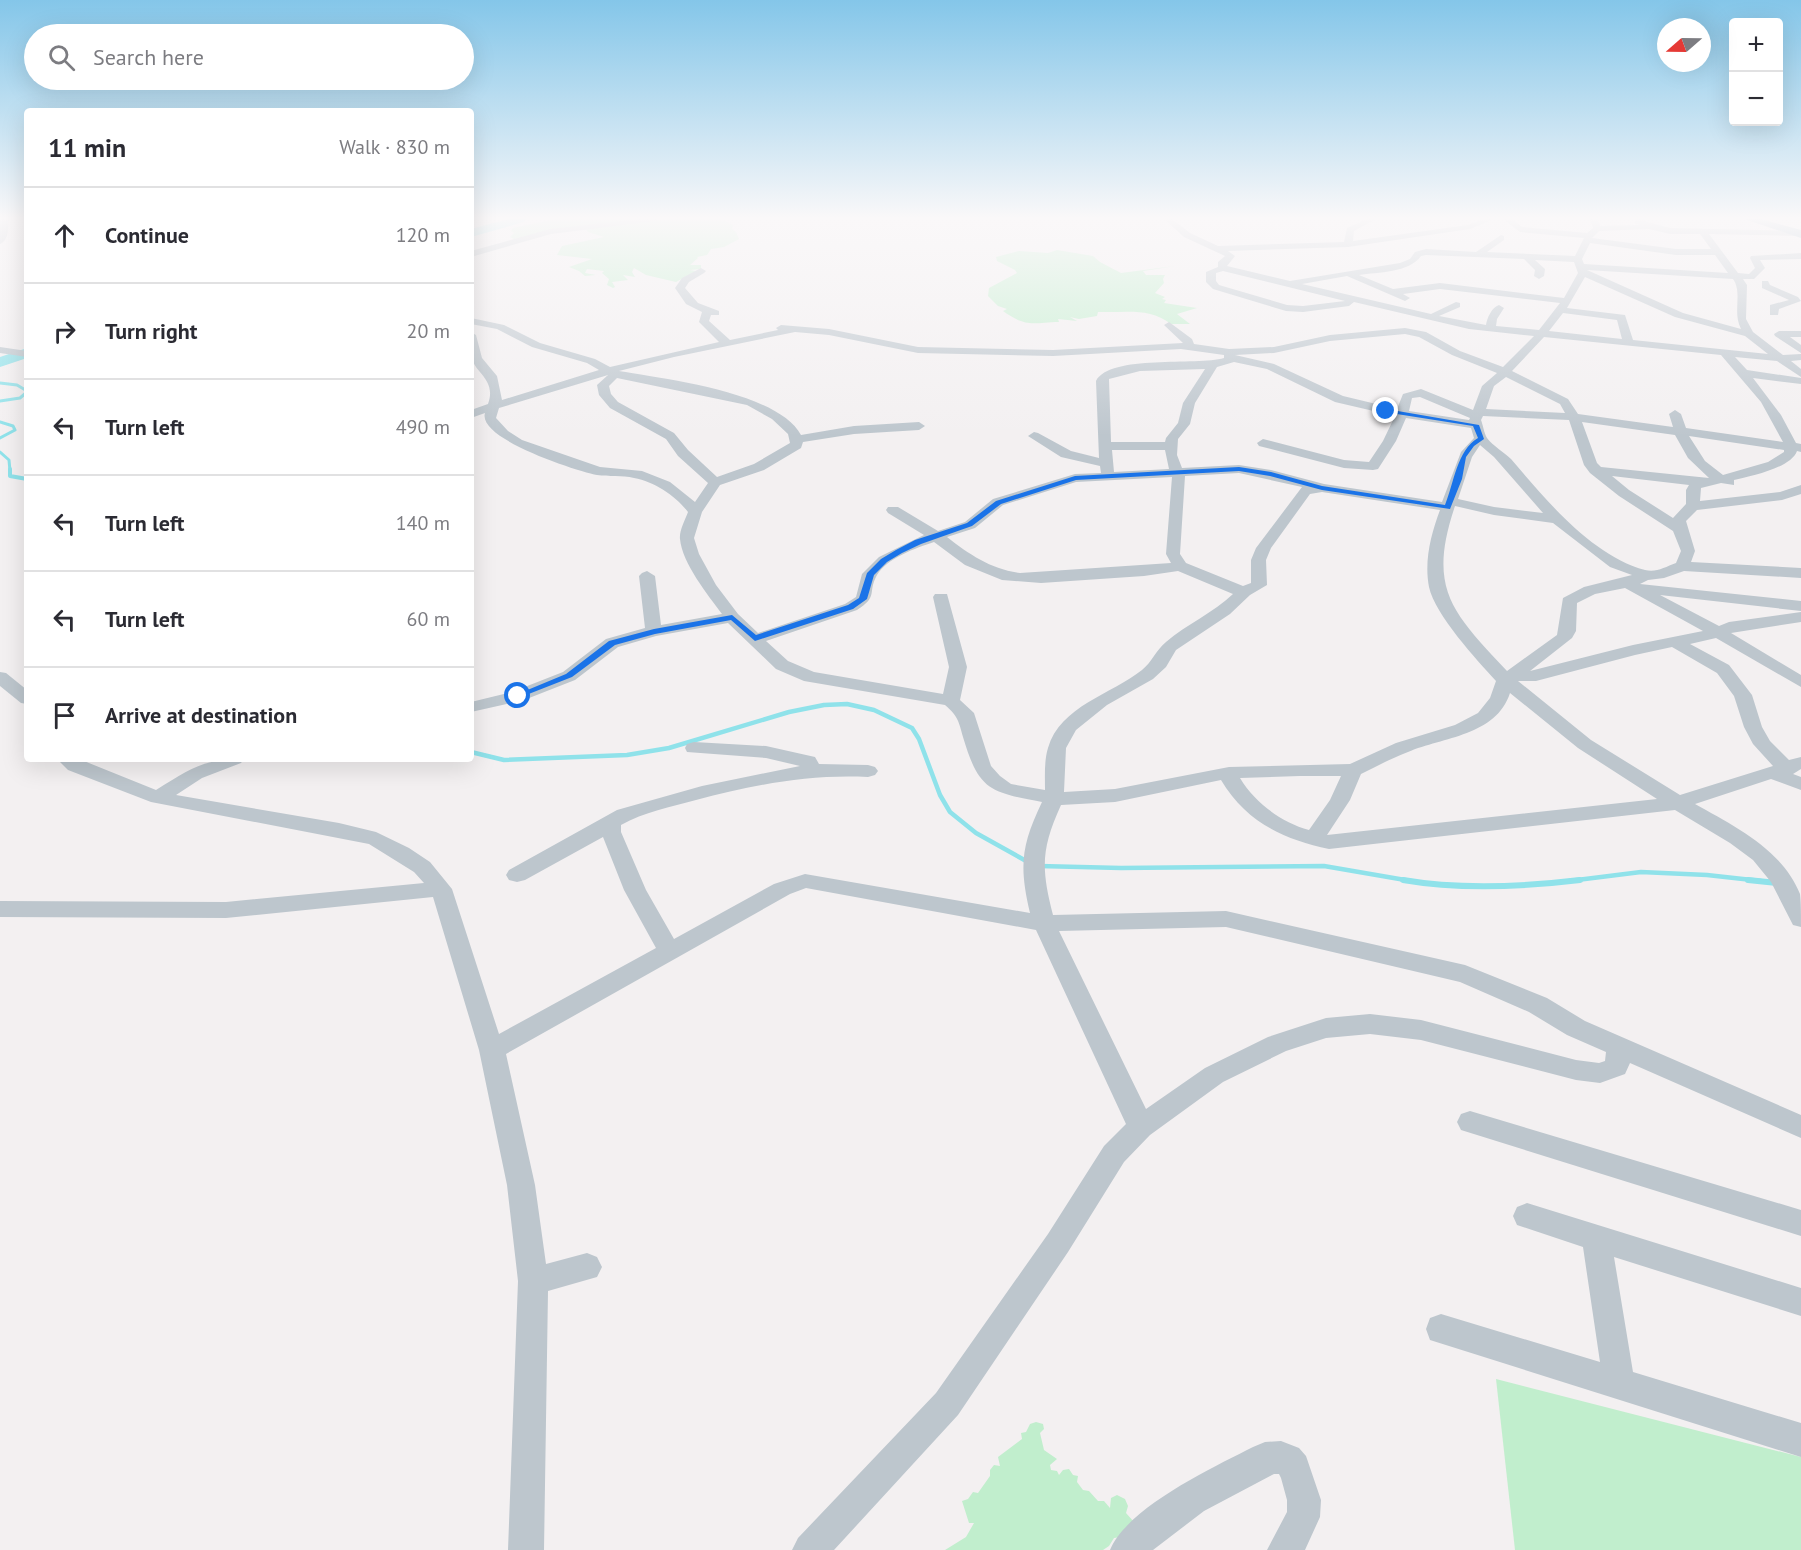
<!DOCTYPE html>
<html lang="en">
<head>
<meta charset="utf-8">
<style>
	body { margin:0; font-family:"PT Sans",sans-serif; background:#f2f2f3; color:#2b2b33 }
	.controls { position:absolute; right:18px; top:18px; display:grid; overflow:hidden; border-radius:6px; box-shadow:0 6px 24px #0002 }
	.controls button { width:54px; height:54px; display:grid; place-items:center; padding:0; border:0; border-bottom:2px solid #e1e1e2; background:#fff; color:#2b2b33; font:30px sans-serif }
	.compass { position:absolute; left:1657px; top:18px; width:54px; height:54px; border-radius:50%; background:#fff; box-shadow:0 6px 24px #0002; rotate:250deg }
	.stop { position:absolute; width:18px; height:18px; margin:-14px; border:4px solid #1a73e8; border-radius:50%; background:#fff }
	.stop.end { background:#1a73e8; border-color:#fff; box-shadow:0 2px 6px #0008 }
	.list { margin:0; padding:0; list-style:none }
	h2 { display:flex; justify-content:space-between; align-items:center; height:78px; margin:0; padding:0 24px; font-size:26px }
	h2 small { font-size:20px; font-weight:400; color:#7c7c81 }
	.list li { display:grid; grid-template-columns:39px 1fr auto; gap:18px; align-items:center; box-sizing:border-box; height:96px; padding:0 24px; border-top:2px solid #e1e1e2 }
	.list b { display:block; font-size:22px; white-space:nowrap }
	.list em { font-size:20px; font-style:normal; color:#7c7c81 }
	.icon { flex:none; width:33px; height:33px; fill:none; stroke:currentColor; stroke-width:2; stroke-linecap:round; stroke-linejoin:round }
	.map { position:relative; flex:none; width:1801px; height:1550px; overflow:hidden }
	.search { position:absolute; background:#fff; box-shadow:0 6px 24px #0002; left:24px; top:24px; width:450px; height:66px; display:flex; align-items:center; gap:15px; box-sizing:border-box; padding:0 21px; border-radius:33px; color:#7c7c81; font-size:22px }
	.panel { position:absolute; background:#fff; box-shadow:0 6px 24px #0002; left:24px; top:108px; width:450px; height:654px; border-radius:6px }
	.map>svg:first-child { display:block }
	.green { fill:#c1eecd }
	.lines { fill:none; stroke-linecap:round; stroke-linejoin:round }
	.stream-far3 { stroke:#8fe2ea; stroke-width:3 }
	.stream-far2 { stroke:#8fe2ea; stroke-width:4 }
	.stream-far1 { stroke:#8fe2ea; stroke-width:4.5 }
	.stream { stroke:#8fe2ea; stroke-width:6 }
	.river { fill:#8fe2ea; fill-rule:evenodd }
	.minor { fill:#bdc6cd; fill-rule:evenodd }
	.highway { fill:#8aa9bd; fill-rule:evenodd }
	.route { fill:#1a73e8 }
</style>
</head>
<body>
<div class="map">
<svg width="1801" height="1550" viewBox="0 0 1801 1550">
	<rect width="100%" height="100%" fill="#f3f0f1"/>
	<g class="green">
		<polygon points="555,219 647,219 514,239 510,237 514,233 511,231 513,228"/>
		<polygon points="663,219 722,219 733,225 732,229 736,232 739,239 724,247 711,249 707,255 697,257 698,258 690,265 701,265 701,269 690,270 696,271 676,282 646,275 634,268 632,272 635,277 623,275 628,280 612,282 615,287 613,288 607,285 609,279 602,273 604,271 587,269 585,273 596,275 585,276 579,271 569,267 592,259 557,255 562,246 604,237 588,232 586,229"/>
		<path d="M1057 250 1093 256 1100 262 1121 273 1175 266 1143 271 1146 275H1165L1163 279 1164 283 1155 293 1165 297 1162 299 1166 300 1164 303 1197 308 1177 314 1190 324H1171C1149 307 1126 313 1098 312L1097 316 1079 319 1070 317 1077 321 1058 319 1059 322C1034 322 1028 329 1003 311L1007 309 998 306 988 296 989 288 1017 273 1015 270 997 261 996 257 1019 251 1048 253Z"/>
		<polygon points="1496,1379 1801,1457 1801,1550 1515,1550"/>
		<polygon points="1036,1422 1043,1424 1044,1429 1040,1433 1044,1450 1057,1459 1050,1465 1051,1470 1057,1471 1059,1475 1063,1470 1069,1469 1073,1475 1078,1476 1077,1482 1083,1490 1089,1491 1098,1501 1104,1501 1110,1508 1111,1498 1117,1495 1125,1499 1128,1506 1126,1513 1134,1522 1121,1537 1114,1538 1109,1546 1103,1550 945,1550 966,1537 974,1523 969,1523 962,1501 968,1499 973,1492 978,1493 990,1476 990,1470 994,1465 1000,1466 998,1457 1022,1439 1021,1433 1026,1432 1030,1424"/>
	</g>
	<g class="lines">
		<g class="stream-far3">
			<polyline points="0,383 17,385 27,391"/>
			<polyline points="0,401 20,398 27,392"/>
			<polyline points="0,422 13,426 15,430 0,438"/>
			<polyline points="0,452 9,460 10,471"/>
		</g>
		<polyline class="stream-far2" points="10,469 10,476 27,479"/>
		<g class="stream-far1">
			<polyline points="471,752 504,760 627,755 669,748 789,712 824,705 847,704 874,710 912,728 919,739 940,795 950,812 976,833 1028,862"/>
			<polyline points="1039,866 1121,868 1324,866 1411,881"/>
			<polyline points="1569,881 1641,872 1707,875 1761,881"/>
		</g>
		<g class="stream">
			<path d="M1403 880C1461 890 1522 887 1580 880"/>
			<polyline points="1748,880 1777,883"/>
		</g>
		<g class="river">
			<polygon points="508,219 526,219 524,222 471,237 471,229"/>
			<polygon points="27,348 27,358 0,367 0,357"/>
		</g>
		<g class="minor">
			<path d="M0 219H7C9 227 9 240 0 244Z"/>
			<polygon points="639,219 659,219 655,221 551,234 471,257 471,251 550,229"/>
			<path d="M1164 219H1172L1190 233 1218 246 1344 242 1347 228 1367 219H1376L1354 231 1353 241 1468 225 1484 219H1494L1470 229 1348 247 1228 251 1235 256 1227 266 1290 281 1400 263 1410 259 1415 252 1426 249 1476 252 1501 235 1504 236V240L1487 252 1575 256 1584 238 1520 232 1503 219H1512L1522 227 1587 233 1593 228 1590 219H1598L1600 226 1639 225 1635 223V219H1646L1644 221 1670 228 1801 231 1799 236 1709 234 1738 273 1749 274 1755 268 1750 258 1751 256 1801 253V259L1760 260 1765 268 1754 279H1743L1747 285 1746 319 1753 332 1783 355 1801 354V360L1791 361 1801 369V377L1777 361 1735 357 1747 370 1801 378V384L1753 378 1781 415 1796 443 1801 444V452L1797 451C1791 468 1751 476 1734 480V485L1721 483 1701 488 1700 501 1780 492 1801 485V494L1782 500 1697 510 1686 521 1695 551 1691 562 1801 568V578L1684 571 1664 578 1648 580 1640 584 1801 601V611L1660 595 1719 626 1729 622 1801 612V622L1731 633 1801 675V687L1716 638 1690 644 1729 665 1752 695 1762 727 1770 741 1789 760 1801 757V769L1793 774 1801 777V790L1771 779 1695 804C1734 826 1782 849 1800 894 1801 903 1801 917 1801 927L1793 925 1771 882 1753 860 1730 843 1675 810 1329 849C1283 839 1246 822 1221 780L1115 802 1061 805C1041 849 1041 868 1053 915L1226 911 1465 965 1547 998 1585 1021 1801 1115V1138L1630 1063 1625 1074 1600 1083 1576 1080 1421 1040 1370 1034 1326 1038 1286 1051 1223 1082 1150 1135 1124 1162 1068 1252 958 1415 834 1550H792L798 1538 936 1393 1048 1234 1104 1146 1126 1124 1036 930 806 888 790 894 506 1054 535 1185 546 1264 587 1253 597 1257 602 1267 597 1277 548 1291 544 1550H508L518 1281 507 1185 479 1050 433 897 226 918 0 917V901L226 902 424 883 414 872 369 844 151 802 68 770 57 759H79L156 790C190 769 202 759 244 759L241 763 202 778 176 795 339 823 376 832 409 848 430 862 452 889 499 1034 656 948 624 890 603 837 525 880 517 882 509 880 506 875 509 870 617 810 702 786 800 766 766 758 687 752 685 748 687 744 694 742 766 746 815 757 819 764 868 765 875 767 878 771 875 775 868 777C808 774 753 785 696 800 671 807 644 812 621 825V832L646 890 674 939 774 884 805 874 1030 913C1019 866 1021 846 1042 802 990 792 979 791 963 737 959 722 958 716 945 705L804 681 776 669 728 623 656 636 618 647 575 680 524 700 471 712V702L512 692 563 672 606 639 645 628 639 576 642 573 647 571 655 576 661 625 722 614C708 595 682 563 680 539 679 531 685 520 688 512 676 496 655 482 634 478 622 475 609 477 597 475 577 471 477 439 485 413L471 418V410L488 404C497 379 474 373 471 356 470 349 471 340 471 332L476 335 482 358 497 376 502 400 599 370 587 363 532 347 497 329 471 324V318L504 325 540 343 595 359 610 367 719 342 699 322 702 312 686 304 675 288 682 278 701 268 706 271 704 273 689 282 685 288 698 303 719 311V315H711L709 321 730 340 778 330 776 328 781 325 829 329 918 347 1053 350 1183 343 1164 325 1169 322 1192 339 1194 344 1229 349 1274 347 1330 335 1405 328 1426 332 1460 351 1503 367 1534 336 1469 329 1354 302 1349 306 1303 312 1286 311 1213 289 1206 282V272L1218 267V262L1225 256 1184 237ZM1649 229 1670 234H1700L1711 249H1676L1592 238 1599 231ZM1590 243 1676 255H1715L1728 273 1584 264 1582 259ZM1426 255 1524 259 1535 270 1534 276 1539 279 1544 276 1545 269 1535 260 1574 262 1578 273 1564 298 1440 283 1393 289 1359 275C1378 272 1409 273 1421 256ZM1587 270 1733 279C1743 293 1732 312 1741 329L1683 313ZM1223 271 1345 301 1303 306 1287 305 1219 285 1216 281V273ZM1347 276 1405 301 1410 298 1403 294 1440 289 1560 303 1539 330 1496 326 1497 319 1504 308 1499 305C1492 307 1487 318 1486 325L1439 316 1460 307V303L1456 302 1431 314 1302 284ZM1585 277 1675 317 1745 336 1768 354 1633 340 1625 315 1567 308ZM1563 313 1617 320 1622 339 1549 331ZM795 332 829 335 918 353 1053 356 1181 349 1224 355V358C1197 366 1110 354 1096 381L1099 458 1071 451 1038 433 1034 432 1028 436 1061 457 1100 466 1101 473 1075 474 993 499 965 522 938 531 898 507H888L886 510 888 513 924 535 879 557 862 574 856 597 845 604 758 633 738 614 716 585 699 554 694 538 702 512 720 485 764 470 801 448 803 442 854 434 919 430 925 426 919 422 854 426 801 435C778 392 665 379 619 371L674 357ZM1405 334 1419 337 1452 355 1497 373 1482 386 1473 410 1421 389 1403 394 1397 409 1343 396 1274 364 1235 355 1274 353 1330 341ZM1544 337 1721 355 1761 402 1783 442 1686 428 1681 414 1675 410 1669 414 1673 427 1578 414 1568 399 1512 371ZM1234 362 1267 369 1335 402 1395 416 1383 441 1369 462 1344 460 1263 439 1257 443 1259 446 1344 468 1373 470 1378 469 1396 441 1406 418 1471 428 1474 438 1461 452 1442 502 1324 484 1271 470 1239 465 1182 468 1177 455 1178 439 1190 424 1195 403 1217 367ZM1205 369 1183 403 1178 423 1166 438 1165 442H1111L1109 379 1140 371ZM608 375 597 385 599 395 610 408 666 439 678 456 708 483 695 502 670 482 642 471 600 467 522 440 508 431 496 418 499 408ZM1506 377 1560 404 1565 413 1486 409 1494 386ZM617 378 747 405 772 419 788 434 790 443 754 464 717 477 688 450 674 433 618 402 611 394 609 386ZM1420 397 1470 418 1469 420 1409 411 1412 398ZM1483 416 1569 420 1584 465 1590 473 1619 496 1673 531 1681 551 1676 563C1665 567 1656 573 1645 570 1592 556 1545 499 1511 459 1504 452 1493 446 1487 438 1484 433 1483 425 1481 420ZM1582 422 1675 435 1688 458 1709 478 1601 467 1597 463ZM1689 436 1784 450V452L1768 462 1723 475 1705 461ZM1480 445 1494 457 1543 513 1494 507 1458 499 1472 457ZM1112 450H1165L1169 469 1114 472ZM1239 473 1302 487 1256 548 1251 560V583L1243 586 1186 563 1180 554 1185 476ZM1612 476 1689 485 1686 490V504L1673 518 1629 490ZM1172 477 1166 554 1171 563 1020 573C991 569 970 555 947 537L975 528 1003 505 1076 482ZM1322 492 1440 510C1431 534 1424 561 1429 587 1435 615 1477 660 1496 681L1490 698 1478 713 1455 725 1396 743 1350 764 1229 767 1115 789 1064 792 1066 748 1076 730 1107 705 1153 679 1166 667 1176 650 1230 614 1250 595 1267 585 1266 560 1271 548 1310 494ZM1455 506 1494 515 1553 523 1610 567 1632 575 1584 587 1563 598 1557 635 1507 671C1452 612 1427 589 1455 506ZM934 542 965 565 1002 580 1041 583 1144 576 1178 571 1233 594C1213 613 1187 624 1166 642 1156 650 1152 662 1142 670 1112 694 1060 706 1048 748 1044 761 1045 777 1045 790L1011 784 1000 776 991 766 974 713 960 700 967 667 947 594H935L933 597 949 667 943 694 814 672 788 661 766 641 857 610C879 596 867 593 877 575 887 558 916 548 934 542ZM1625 588 1703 631 1633 645 1530 671 1572 638 1576 631 1577 603 1595 594ZM1672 647 1717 673 1734 696 1744 727 1753 744 1773 766 1680 795 1591 740 1518 681H1536L1635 655ZM1510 693 1578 748 1657 799 1327 835 1350 800 1361 774C1377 766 1392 758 1408 752 1443 737 1496 736 1510 693ZM1300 776H1341L1330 800 1309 830C1281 822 1255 803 1240 778ZM1226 927 1460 982 1529 1012 1567 1035 1606 1052 1605 1061 1599 1063 1576 1060 1421 1020 1370 1014 1326 1018 1268 1037 1205 1068 1146 1109 1059 931Z"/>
			<polygon points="1762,281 1768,281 1770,285 1798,297 1801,301 1779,309 1778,315 1770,315 1770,305 1789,300 1762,288"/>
			<polygon points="1779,331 1801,331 1801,337 1790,337 1801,345 1801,353 1775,336 1774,334"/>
			<polygon points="0,347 27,351 27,357 0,353"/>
			<polygon points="0,672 6,673 27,690 27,704 21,703 0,686"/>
			<polygon points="1470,1111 1801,1210 1801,1236 1461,1130 1457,1122 1461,1114"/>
			<polygon points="1527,1203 1801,1288 1801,1316 1614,1257 1633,1372 1801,1423 1801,1457 1430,1340 1426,1329 1430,1318 1441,1314 1600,1362 1583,1247 1517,1225 1513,1216 1517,1207"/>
			<path d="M1281 1441 1299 1448 1306 1456 1321 1500 1320 1517 1305 1550H1267L1287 1512V1500L1281 1478 1279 1474H1274L1204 1511 1153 1550H1110C1128 1507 1212 1468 1253 1447L1265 1442Z"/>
		</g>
		<polygon class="highway" points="1744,219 1761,219 1801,230 1801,238"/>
	</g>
	<linearGradient id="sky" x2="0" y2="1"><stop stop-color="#84c6e9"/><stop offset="0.5" stop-color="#faf8f9"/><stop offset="1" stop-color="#faf8f9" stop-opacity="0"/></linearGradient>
	<rect width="1801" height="436" fill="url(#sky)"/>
	<path class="route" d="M1386 409 1479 425 1484 439 1474 446 1466 457 1462 479 1450 509 1322 490 1270 476 1239 471 1076 480 1001 504 972 526 921 544 902 553 887 562 874 575 867 599 853 609 755 641 731 620 655 634 615 645 572 677 521 697 513 696 566 674 609 641 654 629 732 615 756 635 848 605 859 598 867 573 881 559 896 550 915 540 967 523 996 501 1075 476 1239 467 1271 472 1322 486 1445 505C1454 483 1457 450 1478 438L1473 426 1384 412Z"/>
</svg>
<div class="controls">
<button>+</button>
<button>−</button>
</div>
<svg class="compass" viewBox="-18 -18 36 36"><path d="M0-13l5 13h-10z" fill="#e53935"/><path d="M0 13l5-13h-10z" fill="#7c7c81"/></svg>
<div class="stop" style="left:518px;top:696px"></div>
<div class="stop end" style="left:1386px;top:411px"></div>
<div class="search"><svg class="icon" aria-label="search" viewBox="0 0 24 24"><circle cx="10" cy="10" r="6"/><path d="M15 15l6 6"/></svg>Search here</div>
<section class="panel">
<h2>11 min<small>Walk · 830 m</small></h2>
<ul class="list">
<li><svg class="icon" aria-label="ahead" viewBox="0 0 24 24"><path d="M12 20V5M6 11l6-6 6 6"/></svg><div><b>Continue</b></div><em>120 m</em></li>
<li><svg class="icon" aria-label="right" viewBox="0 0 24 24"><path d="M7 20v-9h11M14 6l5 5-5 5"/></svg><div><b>Turn right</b></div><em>20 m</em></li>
<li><svg class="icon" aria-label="left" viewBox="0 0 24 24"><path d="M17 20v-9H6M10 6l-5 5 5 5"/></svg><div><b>Turn left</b></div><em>490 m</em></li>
<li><svg class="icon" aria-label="left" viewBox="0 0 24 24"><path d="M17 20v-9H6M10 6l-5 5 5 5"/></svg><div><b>Turn left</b></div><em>140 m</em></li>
<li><svg class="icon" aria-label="left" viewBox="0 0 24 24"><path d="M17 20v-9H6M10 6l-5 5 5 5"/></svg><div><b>Turn left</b></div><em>60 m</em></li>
<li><svg class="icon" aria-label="arrive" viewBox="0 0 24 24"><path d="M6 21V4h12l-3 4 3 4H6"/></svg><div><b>Arrive at destination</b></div></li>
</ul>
</section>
</div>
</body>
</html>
